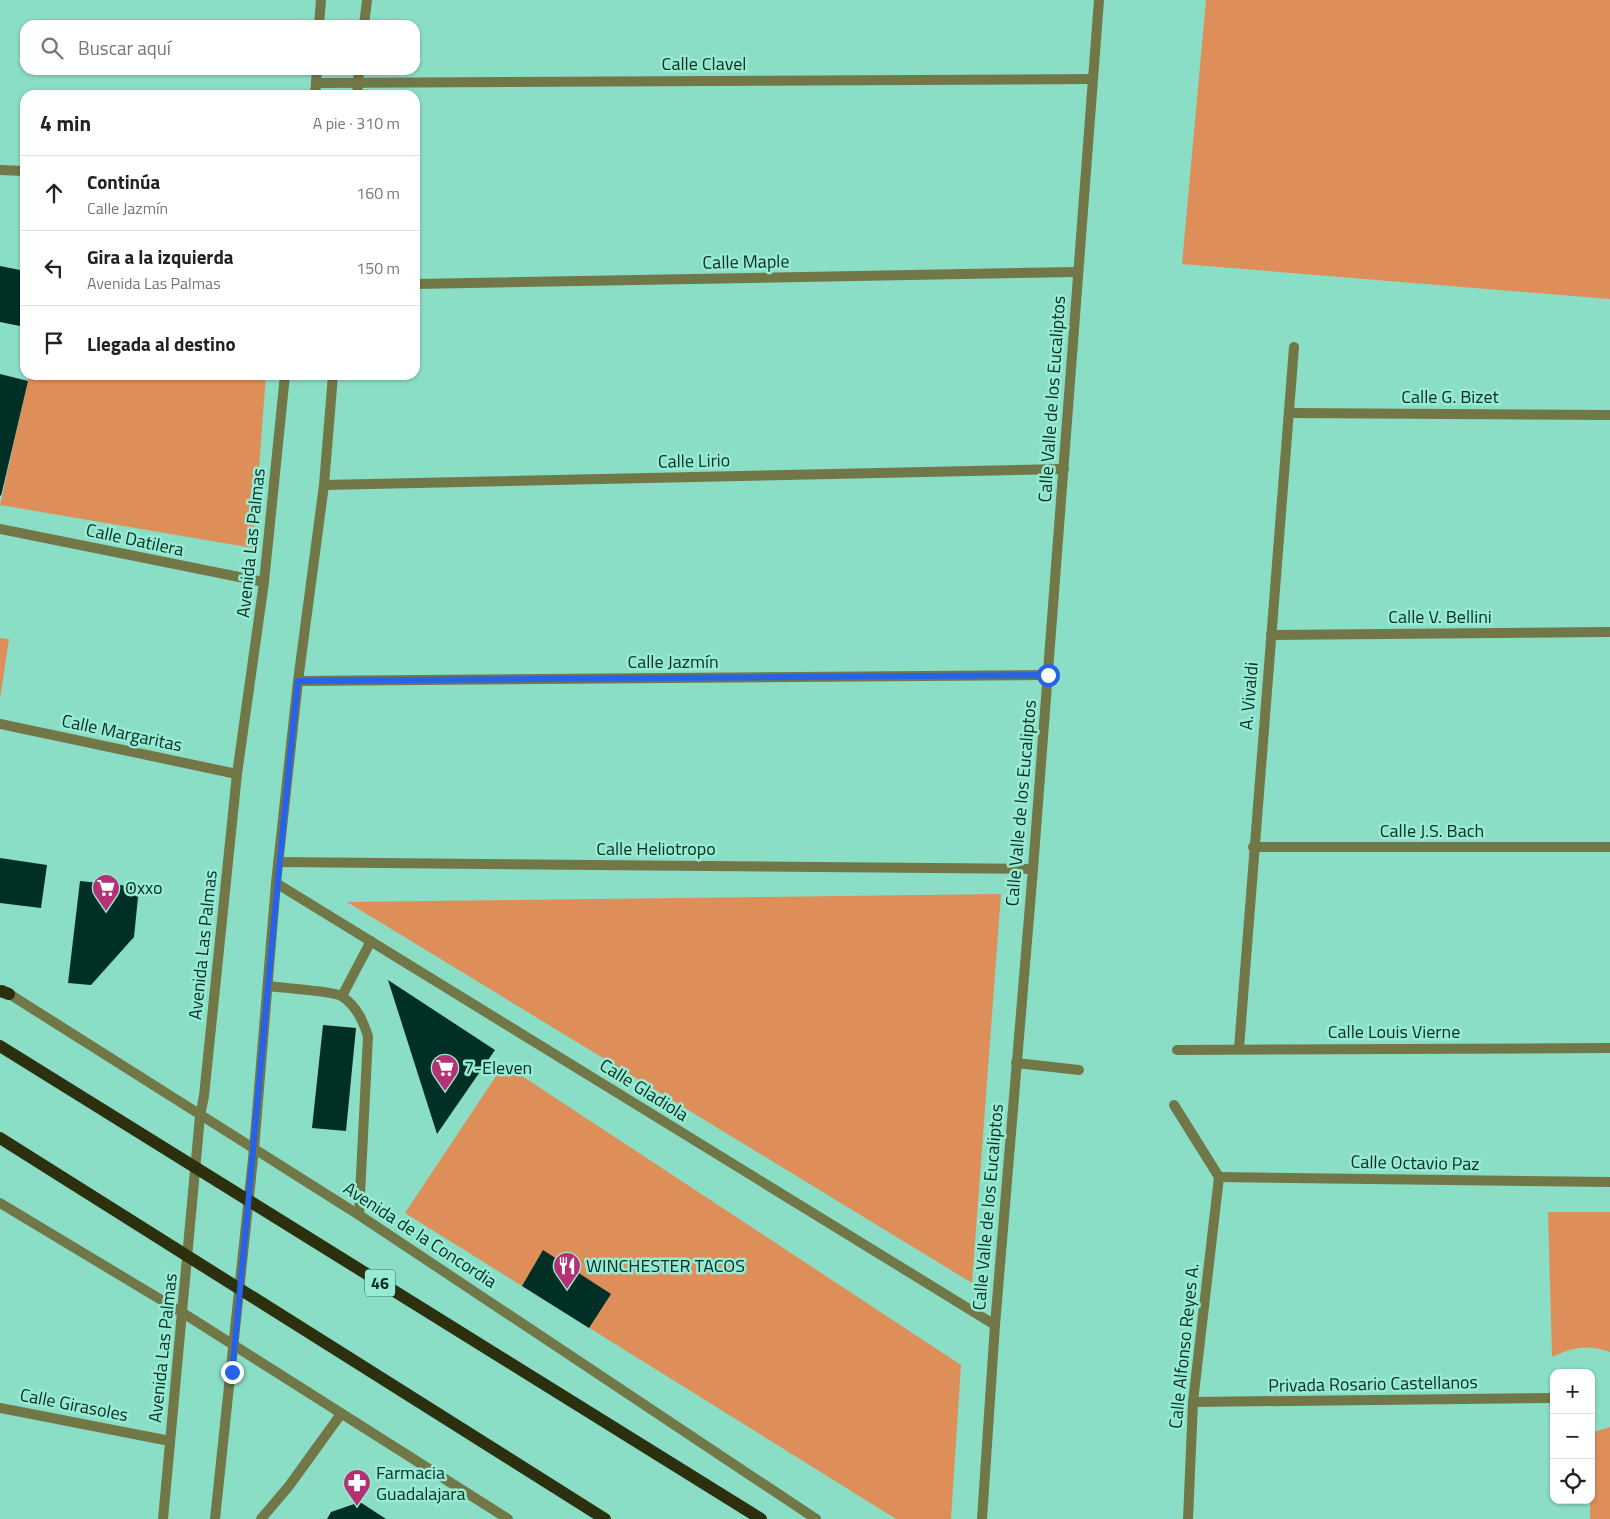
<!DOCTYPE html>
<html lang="es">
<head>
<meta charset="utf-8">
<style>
	body { margin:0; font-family:"Titillium Web",sans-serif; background:#f2f2f2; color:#222 }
	.controls { position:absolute; right:15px; bottom:15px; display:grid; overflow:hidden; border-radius:10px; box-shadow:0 1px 4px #0004 }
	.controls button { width:45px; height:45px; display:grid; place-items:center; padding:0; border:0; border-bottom:1px solid #e0e0e0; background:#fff; color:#222; font:25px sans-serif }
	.stop { position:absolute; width:15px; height:15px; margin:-11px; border:4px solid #2563eb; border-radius:50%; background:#fff }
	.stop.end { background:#2563eb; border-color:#fff; box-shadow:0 1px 5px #0008 }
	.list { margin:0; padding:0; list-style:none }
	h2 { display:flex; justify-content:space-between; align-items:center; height:65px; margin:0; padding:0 20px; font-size:21px }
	h2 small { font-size:16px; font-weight:400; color:#767676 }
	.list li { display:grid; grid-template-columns:32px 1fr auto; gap:15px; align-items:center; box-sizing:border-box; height:75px; padding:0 20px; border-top:1px solid #e0e0e0 }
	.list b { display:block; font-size:19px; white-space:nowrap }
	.list p { margin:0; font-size:16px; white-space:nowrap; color:#767676 }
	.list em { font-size:16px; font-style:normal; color:#767676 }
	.icon { flex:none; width:28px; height:28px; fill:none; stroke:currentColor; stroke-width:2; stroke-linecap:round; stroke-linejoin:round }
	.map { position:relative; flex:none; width:1610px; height:1519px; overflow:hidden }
	.search { position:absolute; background:#fff; box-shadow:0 1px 4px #0004; left:20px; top:20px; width:400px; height:55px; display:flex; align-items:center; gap:12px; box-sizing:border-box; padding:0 18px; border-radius:15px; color:#767676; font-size:19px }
	.panel { position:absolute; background:#fff; box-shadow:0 1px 4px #0004; left:20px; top:90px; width:400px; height:290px; border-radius:15px }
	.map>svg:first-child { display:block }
	.green { fill:#de8f59 }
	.building { fill:#002f25 }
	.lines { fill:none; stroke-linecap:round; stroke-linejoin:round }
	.service { stroke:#727748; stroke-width:10 }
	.minor { stroke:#727748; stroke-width:10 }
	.tertiary { stroke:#727748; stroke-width:10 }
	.primary { stroke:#2d300f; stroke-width:12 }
	.route { stroke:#2563eb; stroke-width:6 }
	.labels { text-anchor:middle; stroke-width:5; stroke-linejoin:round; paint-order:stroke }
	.shield { fill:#98ebd3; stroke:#336658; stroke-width:1 }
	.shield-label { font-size:16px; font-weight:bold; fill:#082d24 }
	.street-label { font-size:18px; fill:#082d24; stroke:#98ebd3 }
	.poi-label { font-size:18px; fill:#082d24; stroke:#98ebd3; text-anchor:start }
</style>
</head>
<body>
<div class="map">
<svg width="1610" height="1519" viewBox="0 0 1610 1519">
	<rect width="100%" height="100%" fill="#8bdec6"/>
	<g class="green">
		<polygon points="1206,0 1610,0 1610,299 1182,264"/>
		<polygon points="29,375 266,375 253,548 0,505"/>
		<polygon points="0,638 9,639 0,699"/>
		<polygon points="1001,894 972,1283 347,902"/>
		<polygon points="504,1064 961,1365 951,1519 896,1519 405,1213"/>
		<path d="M1548 1212H1610V1352C1586 1344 1574 1347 1552 1357Z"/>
		<polygon points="1610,1427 1610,1519 1590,1519 1591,1433"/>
	</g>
	<g class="building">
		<polygon points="0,266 25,271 25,327 0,322"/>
		<polygon points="0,374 28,381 1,496 0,495"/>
		<polygon points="0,858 47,865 41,908 0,903"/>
		<polygon points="80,881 139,887 134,937 91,985 68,983"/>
		<polygon points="388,980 495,1050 437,1134"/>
		<polygon points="323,1025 356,1028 346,1131 312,1128"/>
		<polygon points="543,1250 611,1294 589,1328 522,1286"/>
		<polygon points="360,1502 386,1519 327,1519 331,1512"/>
	</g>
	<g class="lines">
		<g class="service">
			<path d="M268 986C282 988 335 991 343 997 357 1007 363 1021 368 1036L359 1215"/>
			<polyline points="342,996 371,941"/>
			<polyline points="261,1519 289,1486 341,1414"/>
		</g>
		<g class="minor">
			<polyline points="316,83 1092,79"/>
			<polyline points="0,170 25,171"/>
			<polyline points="415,284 1077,272"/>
			<polyline points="1291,413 1610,415"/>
			<polyline points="324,485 1064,469"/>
			<polyline points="0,529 264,582"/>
			<polyline points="1271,635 1610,632"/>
			<polyline points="298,681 1048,675"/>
			<polyline points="0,724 237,774"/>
			<polyline points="1253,847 1610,847"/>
			<polyline points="278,862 1033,869"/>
			<polyline points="276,883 995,1325"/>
			<polyline points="1239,1048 1294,347"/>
			<polyline points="1177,1050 1610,1048"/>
			<polyline points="1016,1063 1079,1070"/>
			<polyline points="1174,1105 1219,1177"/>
			<polyline points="1219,1177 1610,1182"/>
			<polyline points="1193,1402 1554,1398"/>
			<polyline points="0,1408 170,1441"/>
			<polyline points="982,1519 995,1325 1033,869 1099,0"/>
			<polyline points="1188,1519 1193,1402 1219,1177"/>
		</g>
		<g class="tertiary">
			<polyline points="319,25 321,0"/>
			<polyline points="364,25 367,0"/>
			<polyline points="315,95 317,70"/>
			<polyline points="357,95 359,70"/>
			<polyline points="3,990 359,1215 816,1519"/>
			<polyline points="0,1203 183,1313 508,1519"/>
			<polyline points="163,1519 200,1116 204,1096 237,774 264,582 285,375"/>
			<polyline points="215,1519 254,1149 276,883 298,681 324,485 333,375"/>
		</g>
		<g class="primary">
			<polyline points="0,991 9,994"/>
			<polyline points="0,1046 761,1519"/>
			<polyline points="0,1138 605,1519"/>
		</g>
	</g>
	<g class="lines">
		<path class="route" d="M232 1372C255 1142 273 911 298 681L1048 675"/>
	</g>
	<defs>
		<symbol id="supermarket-pin" viewBox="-11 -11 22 30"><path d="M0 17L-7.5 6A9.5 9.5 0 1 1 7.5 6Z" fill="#b53074" stroke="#98ebd3"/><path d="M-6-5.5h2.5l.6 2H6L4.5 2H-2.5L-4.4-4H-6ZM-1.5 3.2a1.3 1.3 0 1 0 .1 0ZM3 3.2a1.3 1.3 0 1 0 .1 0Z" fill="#fff"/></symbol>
		<symbol id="restaurant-pin" viewBox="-11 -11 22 30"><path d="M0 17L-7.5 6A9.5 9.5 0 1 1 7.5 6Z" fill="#b53074" stroke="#98ebd3"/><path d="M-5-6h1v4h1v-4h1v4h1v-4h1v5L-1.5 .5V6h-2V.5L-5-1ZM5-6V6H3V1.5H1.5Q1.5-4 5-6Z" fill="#fff"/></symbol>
		<symbol id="pharmacy-pin" viewBox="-11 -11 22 30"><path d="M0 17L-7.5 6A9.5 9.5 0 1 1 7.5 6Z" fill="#b53074" stroke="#98ebd3"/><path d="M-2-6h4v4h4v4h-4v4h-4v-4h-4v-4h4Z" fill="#fff"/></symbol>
	</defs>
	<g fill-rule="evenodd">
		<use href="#supermarket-pin" x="90" y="872" width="32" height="43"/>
		<use href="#supermarket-pin" x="429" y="1052" width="32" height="43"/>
		<use href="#restaurant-pin" x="551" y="1250" width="32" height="43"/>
		<use href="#pharmacy-pin" x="341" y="1467" width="32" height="43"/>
	</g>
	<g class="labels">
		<rect class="shield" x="365" y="1269.5" width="30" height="27" rx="4"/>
		<g class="shield-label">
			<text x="380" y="1289">46</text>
		</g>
		<g class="street-label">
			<text x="704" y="70">Calle Clavel</text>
			<text transform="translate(746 262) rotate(-1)" y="6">Calle Maple</text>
			<text x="1450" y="403">Calle G. Bizet</text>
			<text transform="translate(1052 399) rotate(-86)" y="6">Calle Valle de los Eucaliptos</text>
			<text transform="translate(694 461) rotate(-1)" y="6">Calle Lirio</text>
			<text transform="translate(135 540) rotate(12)" y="6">Calle Datilera</text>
			<text transform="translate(251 543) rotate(-84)" y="6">Avenida Las Palmas</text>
			<text x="1440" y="623">Calle V. Bellini</text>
			<text x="673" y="668">Calle Jazmín</text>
			<text transform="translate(1249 696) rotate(-85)" y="6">A. Vivaldi</text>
			<text transform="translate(122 733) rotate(12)" y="6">Calle Margaritas</text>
			<text transform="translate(1021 803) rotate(-85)" y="6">Calle Valle de los Eucaliptos</text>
			<text x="1432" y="837">Calle J.S. Bach</text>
			<text x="656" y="855">Calle Heliotropo</text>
			<text transform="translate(203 945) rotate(-84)" y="6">Avenida Las Palmas</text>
			<text x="1394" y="1038">Calle Louis Vierne</text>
			<text transform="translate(644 1090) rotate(32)" y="6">Calle Gladiola</text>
			<text transform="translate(1415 1163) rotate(1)" y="6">Calle Octavio Paz</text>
			<text transform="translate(988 1207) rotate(-85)" y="6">Calle Valle de los Eucaliptos</text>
			<text transform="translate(420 1235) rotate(33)" y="6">Avenida de la Concordia</text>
			<text transform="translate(1184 1346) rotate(-84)" y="6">Calle Alfonso Reyes A.</text>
			<text transform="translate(163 1348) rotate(-84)" y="6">Avenida Las Palmas</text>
			<text transform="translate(1373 1384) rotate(-1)" y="6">Privada Rosario Castellanos</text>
			<text transform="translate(74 1405) rotate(11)" y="6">Calle Girasoles</text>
		</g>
		<g class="poi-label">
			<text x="125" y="894">Oxxo</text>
			<text x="464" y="1074">7-Eleven</text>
			<text x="586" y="1272">WINCHESTER TACOS</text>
			<text x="376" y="1479">Farmacia<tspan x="376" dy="21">Guadalajara</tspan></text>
		</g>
	</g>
</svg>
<div class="controls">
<button>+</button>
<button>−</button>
<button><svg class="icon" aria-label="locate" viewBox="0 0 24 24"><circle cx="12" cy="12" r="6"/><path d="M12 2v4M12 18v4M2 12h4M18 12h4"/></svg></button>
</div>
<div class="stop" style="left:1048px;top:675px"></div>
<div class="stop end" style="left:232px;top:1372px"></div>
<div class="search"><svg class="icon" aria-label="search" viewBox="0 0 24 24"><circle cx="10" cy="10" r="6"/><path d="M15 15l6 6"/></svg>Buscar aquí</div>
<section class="panel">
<h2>4 min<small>A pie · 310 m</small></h2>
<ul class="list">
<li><svg class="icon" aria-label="ahead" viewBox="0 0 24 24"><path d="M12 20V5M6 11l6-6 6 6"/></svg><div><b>Continúa</b><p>Calle Jazmín</p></div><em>160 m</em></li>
<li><svg class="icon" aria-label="left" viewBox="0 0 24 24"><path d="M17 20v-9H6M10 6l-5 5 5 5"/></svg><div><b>Gira a la izquierda</b><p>Avenida Las Palmas</p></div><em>150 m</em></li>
<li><svg class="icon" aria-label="arrive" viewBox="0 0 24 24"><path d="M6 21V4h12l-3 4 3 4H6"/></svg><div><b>Llegada al destino</b></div></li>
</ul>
</section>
</div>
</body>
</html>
